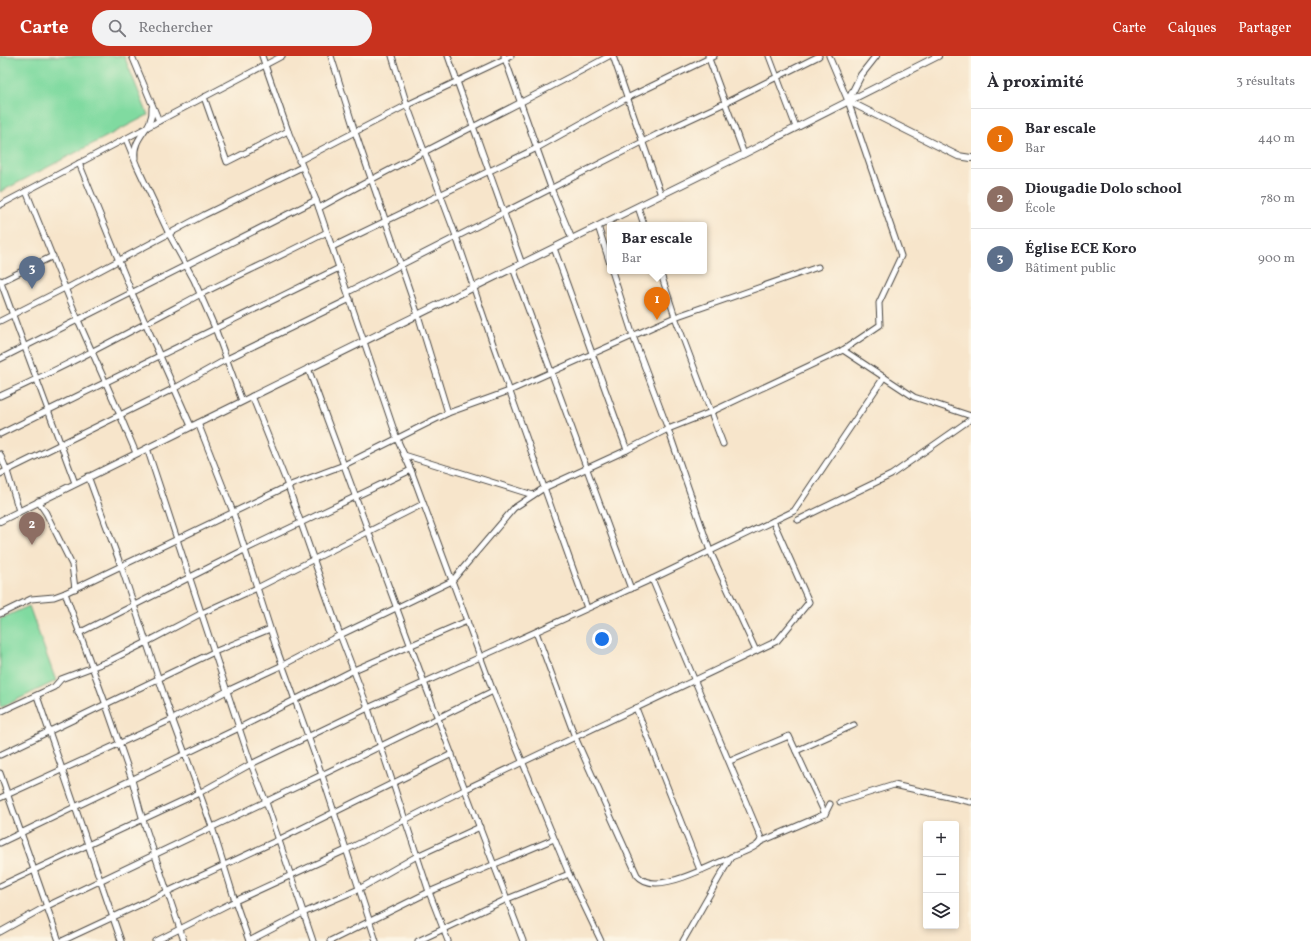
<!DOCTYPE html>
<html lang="fr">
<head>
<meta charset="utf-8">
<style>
	body { margin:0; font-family:Vollkorn,serif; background:#f2f2f3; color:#2b2b33 }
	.controls { position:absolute; right:12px; bottom:12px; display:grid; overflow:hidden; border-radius:4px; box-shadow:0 2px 6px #0003 }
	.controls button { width:36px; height:36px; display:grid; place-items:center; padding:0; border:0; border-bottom:1px solid #e1e1e2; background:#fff; color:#2b2b33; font:20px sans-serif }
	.you { position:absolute; left:602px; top:583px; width:14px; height:14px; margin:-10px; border:3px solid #fff; border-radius:50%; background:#1a73e8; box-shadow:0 0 0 6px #1a73e833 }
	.badge { display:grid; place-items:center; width:26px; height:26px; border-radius:50%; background:#c8321e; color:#fff; font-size:13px; font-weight:700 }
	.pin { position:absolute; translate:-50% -33px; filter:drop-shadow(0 1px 2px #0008) }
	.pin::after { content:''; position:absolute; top:21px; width:14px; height:12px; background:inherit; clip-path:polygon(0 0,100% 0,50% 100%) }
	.popup { position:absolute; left:607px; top:166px; width:100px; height:52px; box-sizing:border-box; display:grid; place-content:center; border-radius:4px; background:#fff; filter:drop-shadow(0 1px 3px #0005); font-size:13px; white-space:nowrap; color:#7c7c81 }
	.popup b { font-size:15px; color:#2b2b33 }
	.popup::after { content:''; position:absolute; left:50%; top:100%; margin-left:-8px; border:8px solid transparent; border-top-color:#fff }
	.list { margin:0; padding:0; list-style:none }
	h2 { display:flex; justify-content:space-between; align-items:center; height:52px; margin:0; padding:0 16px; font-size:17px }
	h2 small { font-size:13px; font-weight:400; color:#7c7c81 }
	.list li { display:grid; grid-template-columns:26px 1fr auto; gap:12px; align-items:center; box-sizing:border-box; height:60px; padding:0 16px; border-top:1px solid #e1e1e2 }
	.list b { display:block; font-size:15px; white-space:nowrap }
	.list p { margin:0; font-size:13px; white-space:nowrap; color:#7c7c81 }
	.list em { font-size:13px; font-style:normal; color:#7c7c81 }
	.icon { flex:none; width:22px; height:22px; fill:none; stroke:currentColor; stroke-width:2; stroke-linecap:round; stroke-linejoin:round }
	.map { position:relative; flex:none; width:971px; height:885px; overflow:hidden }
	header { display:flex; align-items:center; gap:24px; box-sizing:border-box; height:56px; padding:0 20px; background:#c8321e; color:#fff }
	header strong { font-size:19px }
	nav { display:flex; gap:22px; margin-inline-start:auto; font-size:14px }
	.search { width:280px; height:36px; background:#f2f2f3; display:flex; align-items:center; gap:10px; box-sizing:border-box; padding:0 14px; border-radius:22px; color:#7c7c81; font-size:15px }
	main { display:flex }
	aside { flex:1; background:#fff }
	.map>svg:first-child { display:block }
	.green { fill:#80daa0; stroke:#568266 }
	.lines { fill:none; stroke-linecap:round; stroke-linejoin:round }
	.minor-casing { stroke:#4a4743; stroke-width:7 }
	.tertiary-casing { stroke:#4a4743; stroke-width:8 }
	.minor { stroke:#fff; stroke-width:5 }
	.tertiary { stroke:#fff; stroke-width:6 }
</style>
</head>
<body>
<header>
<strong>Carte</strong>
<div class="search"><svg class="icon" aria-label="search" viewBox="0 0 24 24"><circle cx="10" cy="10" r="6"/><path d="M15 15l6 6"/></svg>Rechercher</div>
<nav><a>Carte</a><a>Calques</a><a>Partager</a></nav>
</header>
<main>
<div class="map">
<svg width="971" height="885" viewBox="0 0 971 885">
	<rect width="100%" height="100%" fill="#fcf5e5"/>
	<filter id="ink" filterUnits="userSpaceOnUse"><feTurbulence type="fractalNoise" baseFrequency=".025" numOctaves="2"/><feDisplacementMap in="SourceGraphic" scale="8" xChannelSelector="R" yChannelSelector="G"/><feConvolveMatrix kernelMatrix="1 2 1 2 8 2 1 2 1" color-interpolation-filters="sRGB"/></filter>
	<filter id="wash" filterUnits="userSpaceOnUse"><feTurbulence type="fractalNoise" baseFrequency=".012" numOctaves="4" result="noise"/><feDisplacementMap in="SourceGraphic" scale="16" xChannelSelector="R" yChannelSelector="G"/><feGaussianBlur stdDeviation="0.9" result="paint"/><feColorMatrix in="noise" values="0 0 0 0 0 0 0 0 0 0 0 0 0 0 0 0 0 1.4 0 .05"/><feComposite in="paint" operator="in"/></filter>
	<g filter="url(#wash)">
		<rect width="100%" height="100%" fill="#f7e5cb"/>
		<g class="green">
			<polygon points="0,0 124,0 148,59 0,136"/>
			<polygon points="29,550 56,625 0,652 0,563"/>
		</g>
	</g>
	<g filter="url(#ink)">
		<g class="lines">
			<defs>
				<g id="minor">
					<polyline points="132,0 159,65"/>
					<polyline points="262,0 288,75 316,144 397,383 411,414 493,635"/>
					<polyline points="331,0 355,76 418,259 448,357"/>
					<polyline points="392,0 407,49 456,180 494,291 587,552"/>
					<polyline points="448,0 522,208"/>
					<polyline points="504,0 551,132 572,183"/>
					<polyline points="613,0 661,139"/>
					<polyline points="708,0 744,98"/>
					<polyline points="769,0 796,71"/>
					<polyline points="204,41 227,106 288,75"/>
					<polyline points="126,83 137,110 169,178 194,224 215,272 242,345"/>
					<path d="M135 102C132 80 154 73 152 52"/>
					<polyline points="299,105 407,49 511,0"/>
					<polyline points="79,107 132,237 191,370"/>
					<polyline points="26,135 78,264 120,359 136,397"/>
					<polyline points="0,149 282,0"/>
					<polyline points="638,151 644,169"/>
					<path d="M319 152C414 99 513 52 609 0"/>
					<polyline points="598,170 610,208"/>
					<polyline points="332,191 537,92 627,42 714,0"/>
					<polyline points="554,192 627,394"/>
					<polyline points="513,212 631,533"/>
					<polyline points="612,215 633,280 668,373 710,495 756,595"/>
					<polyline points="660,215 675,261 723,388"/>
					<polyline points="0,224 75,427"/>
					<polyline points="0,226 53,200"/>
					<polyline points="348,236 656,79 725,47 819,0"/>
					<polyline points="0,265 65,232 69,231 204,159 302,111"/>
					<polyline points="843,294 914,341 971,360"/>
					<polyline points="0,303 316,144"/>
					<polyline points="308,312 424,626 523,885"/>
					<path d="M0 340C69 309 135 273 201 238 243 217 286 198 327 176"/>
					<polyline points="252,340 288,430 340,579 368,652 429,836 448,885"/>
					<polyline points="198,367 233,456 276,591 322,719 376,885"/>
					<polyline points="0,378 339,212"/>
					<polyline points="147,392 251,708 266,746 313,885"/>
					<polyline points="0,398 7,415 19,455"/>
					<polyline points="404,399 533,439"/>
					<polyline points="0,418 175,332 227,303 350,243"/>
					<polyline points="88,420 121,510 168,651 212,771 235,845 249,885"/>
					<polyline points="38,445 46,457 72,509 75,533"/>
					<polyline points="798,464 891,419 971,363"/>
					<polyline points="65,537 106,649 132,724 142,761 184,885"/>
					<polyline points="0,558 31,543 54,541 65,537 288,430 344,409 448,357 509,335 675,261 818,211"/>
					<path d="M536 576 575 681 637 819C642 825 648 827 656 827 678 827 709 810 729 802 738 798 749 795 757 789 760 787 761 785 761 782L652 523"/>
					<polyline points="79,577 244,494 411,414"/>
					<polyline points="37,640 121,885"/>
					<polyline points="636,652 700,814"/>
					<polyline points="0,656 54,631 61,623 109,605 147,586 202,557 257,532 423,448"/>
					<polyline points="796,695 854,669"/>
					<polyline points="0,699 214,596 270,573"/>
					<polyline points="730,705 789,680 825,758"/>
					<polyline points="0,717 59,885"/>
					<polyline points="0,742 173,663 227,635 283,609 340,579 452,525 514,452 544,432 627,394 668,373 711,356 843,294 880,269 879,247 901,200 848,45 829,0"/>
					<polyline points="840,746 894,729 971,746"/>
					<polyline points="760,786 825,758 830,748"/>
					<polyline points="0,787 239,672 354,614 467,565"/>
					<polyline points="0,830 199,737 251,708 368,652 652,523 794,455 884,321"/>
					<polyline points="0,876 45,851 332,714 493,635 569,818 601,885"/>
					<polyline points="62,885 278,784 452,698"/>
					<polyline points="156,885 235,845 346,794 466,733 777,585 809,546 773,465"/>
					<polyline points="249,885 303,857 359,833 417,800 480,771"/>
					<polyline points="330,885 429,836 554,783"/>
					<polyline points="418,885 507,843 569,818"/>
					<polyline points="683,885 731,801"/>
				</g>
				<g id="tertiary">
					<polyline points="848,45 958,100 971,102"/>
					<polyline points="848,45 861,19 876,0"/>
					<polyline points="0,465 744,98 938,0"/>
				</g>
			</defs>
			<use href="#minor" class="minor-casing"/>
			<use href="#tertiary" class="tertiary-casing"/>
			<use href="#minor" class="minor"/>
			<use href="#tertiary" class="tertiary"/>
		</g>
	</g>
</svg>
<div class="controls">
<button>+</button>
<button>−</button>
<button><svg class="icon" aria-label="layers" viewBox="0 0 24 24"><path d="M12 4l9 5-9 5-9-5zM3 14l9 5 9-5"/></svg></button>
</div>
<div class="you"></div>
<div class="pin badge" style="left:657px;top:264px;background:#e8710a">1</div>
<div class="popup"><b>Bar escale</b>Bar</div>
<div class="pin badge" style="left:32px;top:489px;background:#8d6e63">2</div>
<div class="pin badge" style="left:32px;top:233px;background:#5c6f8a">3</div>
</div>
<aside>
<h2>À proximité<small>3 résultats</small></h2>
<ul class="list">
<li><span class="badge" style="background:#e8710a">1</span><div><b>Bar escale</b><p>Bar</p></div><em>440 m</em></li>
<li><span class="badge" style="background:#8d6e63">2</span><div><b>Diougadie Dolo school</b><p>École</p></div><em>780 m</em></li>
<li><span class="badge" style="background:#5c6f8a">3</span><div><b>Église ECE Koro</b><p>Bâtiment public</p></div><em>900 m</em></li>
</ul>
</aside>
</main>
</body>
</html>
